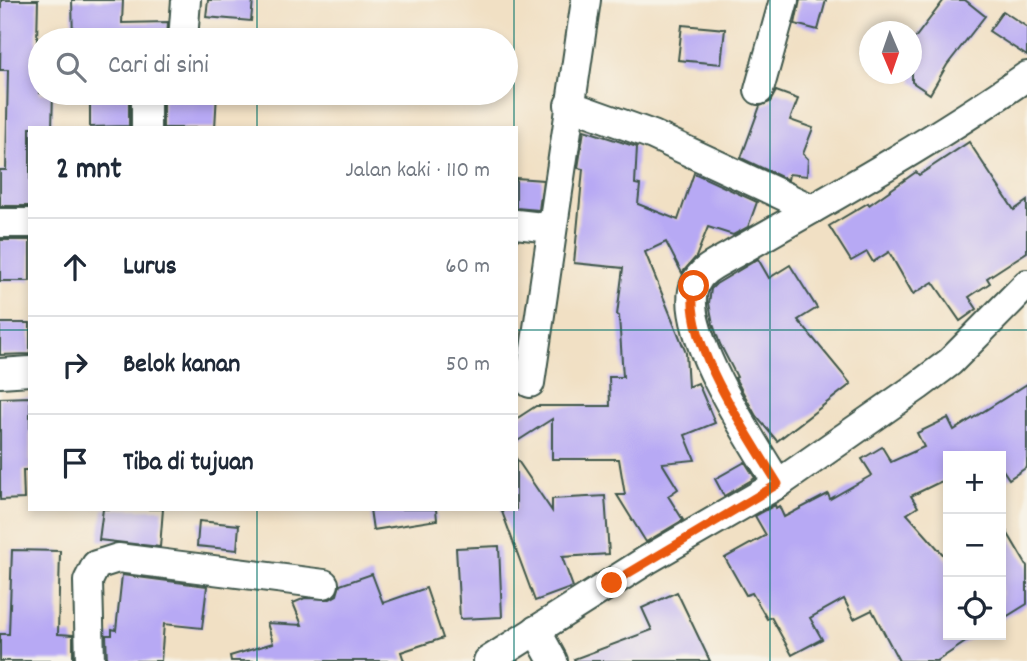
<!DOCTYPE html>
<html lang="id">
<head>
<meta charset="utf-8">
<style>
	body { margin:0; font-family:Dekko,sans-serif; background:#f2f2f3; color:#1f2937 }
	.controls { position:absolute; right:21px; bottom:21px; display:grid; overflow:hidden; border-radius:0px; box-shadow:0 4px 10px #0003 }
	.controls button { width:63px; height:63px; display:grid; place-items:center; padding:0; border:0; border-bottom:2px solid #e0e1e3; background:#fff; color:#1f2937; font:35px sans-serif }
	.compass { position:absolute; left:859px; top:21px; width:63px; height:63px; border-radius:50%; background:#fff; box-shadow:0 4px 10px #0003; rotate:178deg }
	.stop { position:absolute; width:21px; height:21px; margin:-16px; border:5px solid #ea580c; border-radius:50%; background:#fff }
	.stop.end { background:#ea580c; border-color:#fff; box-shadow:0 2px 7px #0008 }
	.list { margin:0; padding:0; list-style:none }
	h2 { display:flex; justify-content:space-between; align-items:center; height:91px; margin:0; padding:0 28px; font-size:30px }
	h2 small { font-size:23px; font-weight:400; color:#747a83 }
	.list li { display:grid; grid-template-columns:46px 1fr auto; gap:21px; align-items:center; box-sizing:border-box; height:98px; padding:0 28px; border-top:2px solid #e0e1e3 }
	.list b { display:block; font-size:26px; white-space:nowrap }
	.list em { font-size:23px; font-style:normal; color:#747a83 }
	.icon { flex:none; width:38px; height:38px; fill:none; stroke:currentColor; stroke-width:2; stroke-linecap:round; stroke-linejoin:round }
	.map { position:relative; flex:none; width:1027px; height:661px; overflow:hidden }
	.search { position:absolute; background:#fff; box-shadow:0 4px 10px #0003; left:28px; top:28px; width:490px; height:77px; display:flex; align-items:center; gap:18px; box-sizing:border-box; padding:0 24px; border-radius:38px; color:#747a83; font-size:26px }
	.panel { position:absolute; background:#fff; box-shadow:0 4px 10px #0003; left:28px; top:126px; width:490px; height:385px; border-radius:0px }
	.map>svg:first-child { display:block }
	.building { fill:#b7a9f4 }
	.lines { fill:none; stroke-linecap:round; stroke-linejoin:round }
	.minor-casing { stroke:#3e554a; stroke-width:32 }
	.minor { stroke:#fff; stroke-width:28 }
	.route { stroke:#ea580c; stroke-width:9 }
	.grid { fill:none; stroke:#0f766e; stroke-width:2; stroke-opacity:0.55 }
</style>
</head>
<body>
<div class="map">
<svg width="1027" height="661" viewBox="0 0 1027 661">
	<rect width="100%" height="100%" fill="#f7f3e8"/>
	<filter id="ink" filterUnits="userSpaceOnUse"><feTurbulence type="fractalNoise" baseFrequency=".0143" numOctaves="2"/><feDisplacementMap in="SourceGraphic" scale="14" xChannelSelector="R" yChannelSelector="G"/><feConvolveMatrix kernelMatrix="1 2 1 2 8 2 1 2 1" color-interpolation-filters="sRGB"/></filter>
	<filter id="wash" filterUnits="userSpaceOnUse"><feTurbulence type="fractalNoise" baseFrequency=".00686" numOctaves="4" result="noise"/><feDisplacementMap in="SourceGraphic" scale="28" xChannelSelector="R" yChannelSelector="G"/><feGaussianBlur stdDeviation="1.57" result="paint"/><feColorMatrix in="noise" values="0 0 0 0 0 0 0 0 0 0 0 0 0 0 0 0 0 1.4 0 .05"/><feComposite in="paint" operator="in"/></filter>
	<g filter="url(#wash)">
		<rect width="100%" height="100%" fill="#f1e0c4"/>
		<g id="blocks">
			<g class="building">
				<polygon points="1,0 38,0 36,82 40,82 40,93 53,93 52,128 30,128 30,206 0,206 0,170 6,170 8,70 0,70"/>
				<polygon points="72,0 123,0 122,23 168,22 167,40 73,40"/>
				<polygon points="208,0 253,0 251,21 206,17"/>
				<polygon points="800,0 826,0 818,30 795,24"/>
				<polygon points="944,0 965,0 985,16 947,65 930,94 912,82 912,42"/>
				<polygon points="1003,11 1027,27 1027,56 989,31"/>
				<polygon points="682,25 725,29 721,64 678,60"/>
				<polygon points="776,91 798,99 790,120 813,128 803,154 808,159 807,176 789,174 788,180 741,158 760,106 770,102"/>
				<polygon points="163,93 217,93 215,128 163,128"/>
				<polygon points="129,94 129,126 90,127 90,95"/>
				<polygon points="584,130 637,147 635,184 640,185 638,204 678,220 694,173 757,202 748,227 733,235 708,227 696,257 682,273 666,242 645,252 686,353 688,387 698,383 715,423 685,435 695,460 662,463 678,489 668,496 683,520 646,542 617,495 625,495 619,459 552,459 552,419 516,442 516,419 536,406 610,406 609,377 623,377 619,316 617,315 623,268 574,263 583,169 578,168"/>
				<polygon points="969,142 1014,210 1027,201 1027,252 987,278 990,283 969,297 977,309 960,321 933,282 913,294 889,252 873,262 867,252 851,261 829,226 868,203 869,205 916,172 919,175"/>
				<polygon points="516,178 543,180 539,210 516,208"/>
				<rect x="0" y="240" width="30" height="41"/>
				<polygon points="758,259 769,278 790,265 817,308 798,320 851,384 777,441 756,416 735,378 737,377 720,344 713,324 709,303 711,289 716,284"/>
				<polygon points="0,323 30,323 30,354 0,355"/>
				<polygon points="1027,384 1027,467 1009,479 1001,467 1001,456 948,456 948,478 911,496 918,507 907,514 948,560 948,635 976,635 937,661 899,661 872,610 854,619 844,599 810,618 822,639 792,655 771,617 767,619 752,593 746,595 725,558 766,535 755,516 775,505 776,508 779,506 784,517 828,494 830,499 872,475 862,459 882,447 891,462 924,447 917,433 948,418 954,430"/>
				<polygon points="30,397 30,470 23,470 24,499 0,500 0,398"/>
				<polygon points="516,458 552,511 552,499 605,496 609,554 562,557 573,587 535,601 501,509 516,509"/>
				<polygon points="745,462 755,478 724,496 715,479"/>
				<polygon points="103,509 163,509 160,547 99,540"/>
				<polygon points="370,509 436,509 437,520 373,530"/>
				<polygon points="199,521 239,525 237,550 197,546"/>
				<polygon points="1001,522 1027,566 1027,604 1001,620"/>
				<polygon points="499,546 502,617 460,619 456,548"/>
				<polygon points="12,550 60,551 58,634 73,635 73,661 0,661 0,634 9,634"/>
				<polygon points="372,574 383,603 426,588 443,638 401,652 404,661 231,661 230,656 273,643 267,623 302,625 293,603 305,598 330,599 337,595 340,585"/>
				<polygon points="122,575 207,586 202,628 164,624 161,661 107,661 106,635 112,635 112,629 116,630"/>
				<polygon points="677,592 710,661 575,661 574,659 652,630 642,608"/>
			</g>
		</g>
	</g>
	<g filter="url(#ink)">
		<use href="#blocks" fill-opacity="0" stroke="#3e554a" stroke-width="2"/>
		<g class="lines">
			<defs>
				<g id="minor">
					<polyline points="183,40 186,0"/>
					<polyline points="759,90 784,0"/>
					<polyline points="569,105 653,135 812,209"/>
					<polyline points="146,128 146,93"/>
					<polyline points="0,223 30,223"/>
					<polyline points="516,224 551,228"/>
					<polyline points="0,373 30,371"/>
					<polyline points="530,383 586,0"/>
					<path d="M778 484C754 444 676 328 695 284 701 270 716 264 728 257 830 199 931 143 1027 76"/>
					<polyline points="536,630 553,661"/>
					<polyline points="90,661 88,581 96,565 118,558 324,584"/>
					<polyline points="488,661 647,560 778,484 918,386 950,362 1027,284"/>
				</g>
			</defs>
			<use href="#minor" class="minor-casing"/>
			<use href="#minor" class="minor"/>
		</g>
	</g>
	<g class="lines" filter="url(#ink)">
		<path class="route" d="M612 583 778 484C749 436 683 342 694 286"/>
	</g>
	<path class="grid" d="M257 0V40M514 0V128M770 0V661M257 93V128M0 330H30M516 330H1027M257 509V661M514 509V661"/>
</svg>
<div class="controls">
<button>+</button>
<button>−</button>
<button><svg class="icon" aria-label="locate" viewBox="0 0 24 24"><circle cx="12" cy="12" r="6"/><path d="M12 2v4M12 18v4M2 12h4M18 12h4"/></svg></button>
</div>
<svg class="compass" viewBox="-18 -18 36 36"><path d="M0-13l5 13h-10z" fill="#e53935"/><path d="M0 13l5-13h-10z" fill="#747a83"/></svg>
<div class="stop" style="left:694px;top:286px"></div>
<div class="stop end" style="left:612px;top:583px"></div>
<div class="search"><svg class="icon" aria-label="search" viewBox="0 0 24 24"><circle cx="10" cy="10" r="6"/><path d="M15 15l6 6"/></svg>Cari di sini</div>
<section class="panel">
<h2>2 mnt<small>Jalan kaki · 110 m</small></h2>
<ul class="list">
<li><svg class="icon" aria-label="ahead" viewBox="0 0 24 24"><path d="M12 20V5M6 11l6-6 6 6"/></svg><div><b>Lurus</b></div><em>60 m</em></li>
<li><svg class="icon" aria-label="right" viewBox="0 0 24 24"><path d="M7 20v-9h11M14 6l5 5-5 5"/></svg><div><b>Belok kanan</b></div><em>50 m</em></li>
<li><svg class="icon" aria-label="arrive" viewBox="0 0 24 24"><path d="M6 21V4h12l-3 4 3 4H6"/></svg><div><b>Tiba di tujuan</b></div></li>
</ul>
</section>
</div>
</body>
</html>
